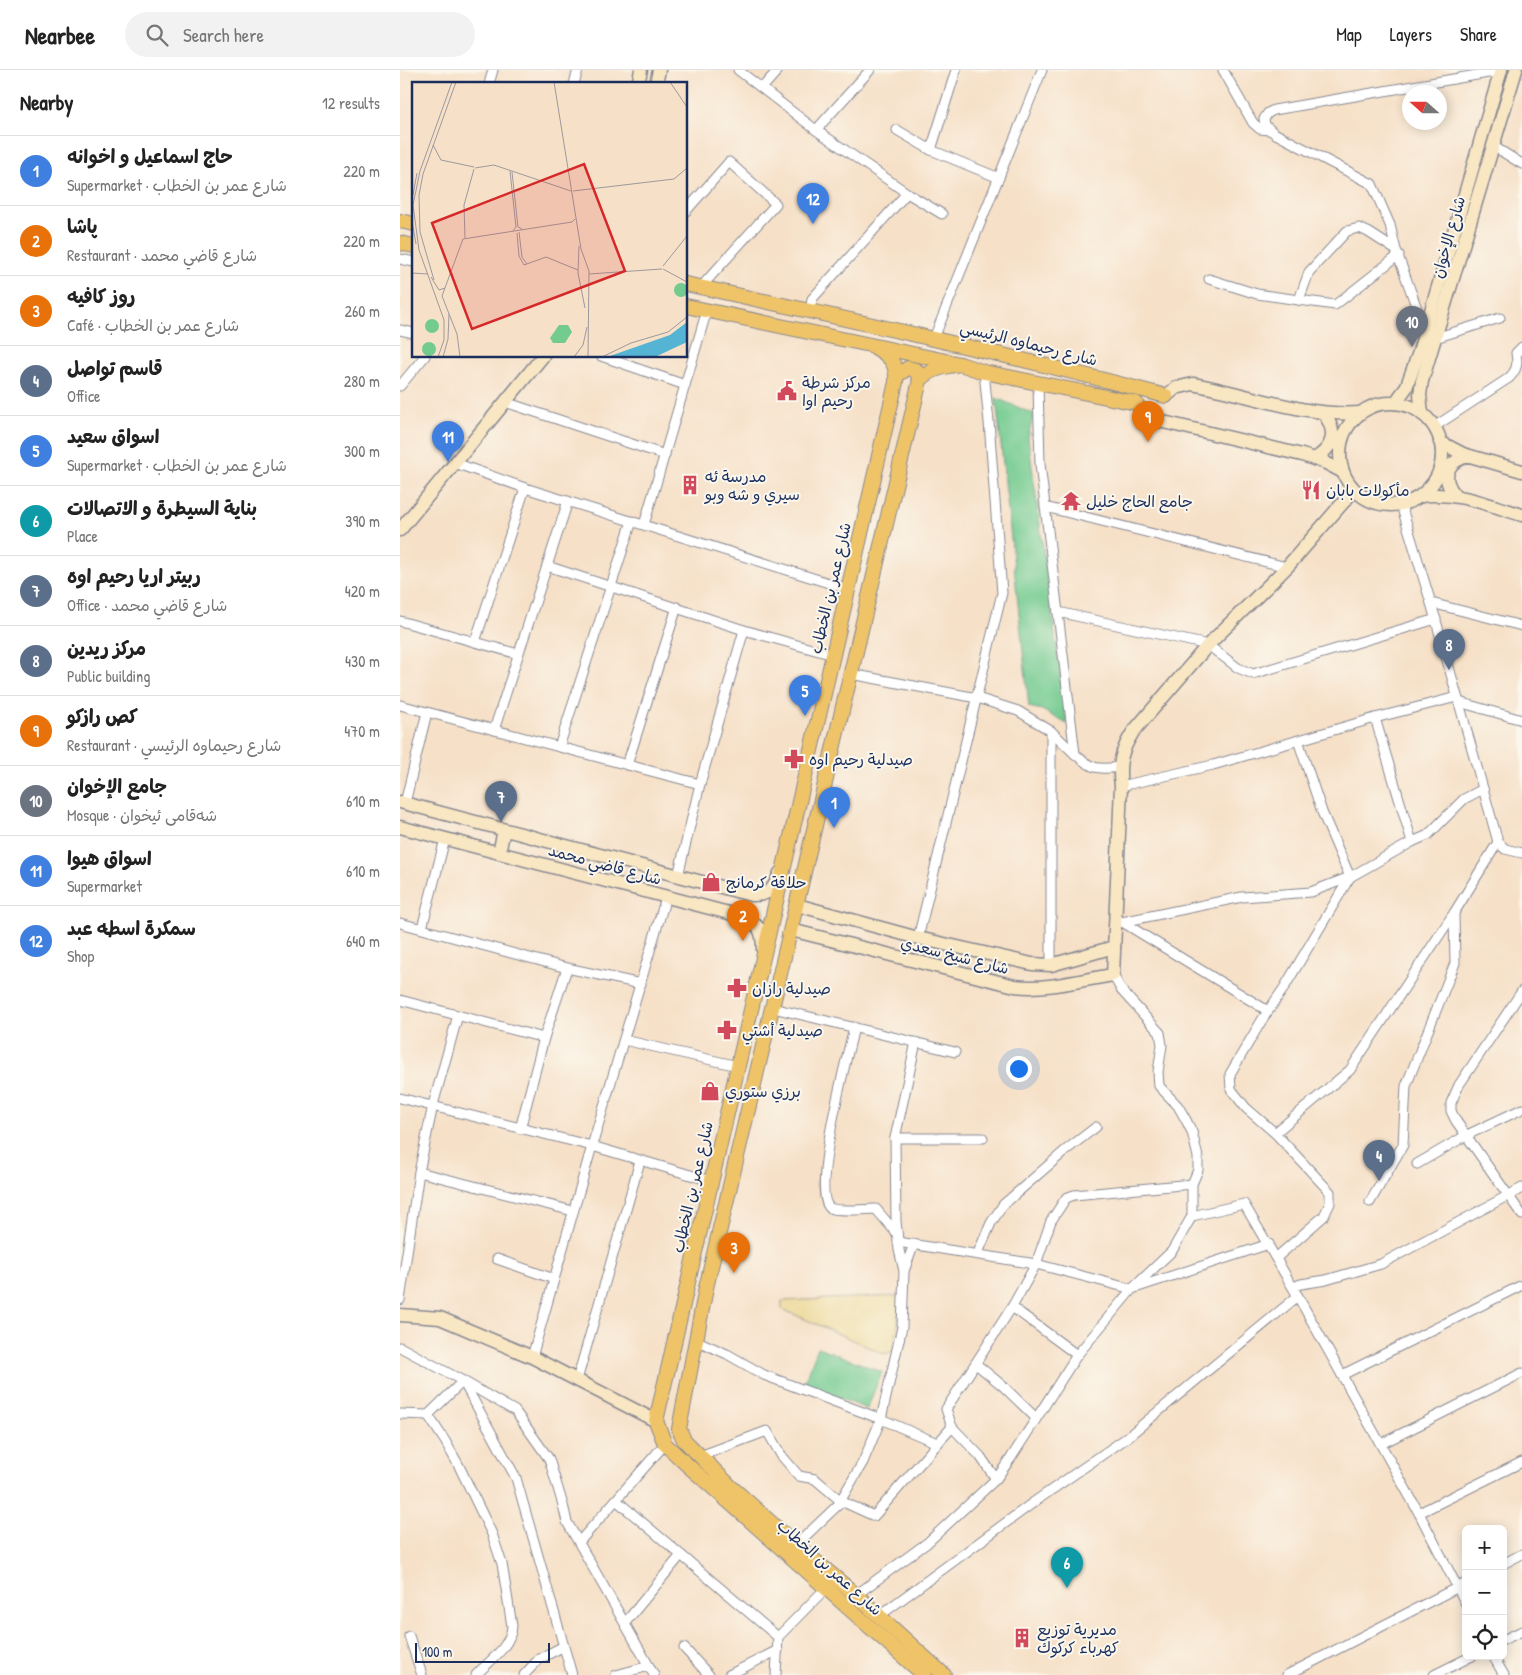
<!DOCTYPE html>
<html lang="en">
<head>
<meta charset="utf-8">
<style>
	body { margin:0; font-family:"Patrick Hand","Playpen Sans Arabic",sans-serif; background:#f2f2f2; color:#222 }
	.controls { position:absolute; right:15px; bottom:15px; display:grid; overflow:hidden; border-radius:8px; box-shadow:0 2px 12px #0003 }
	.controls button { width:45px; height:45px; display:grid; place-items:center; padding:0; border:0; border-bottom:1px solid #e0e0e0; background:#fff; color:#222; font:25px sans-serif }
	.compass { position:absolute; left:1002px; top:15px; width:45px; height:45px; border-radius:50%; background:#fff; box-shadow:0 2px 12px #0003; rotate:291deg }
	.scale { position:absolute; left:15px; bottom:12px; width:135px; box-sizing:border-box; padding-left:5px; border:2px solid #1b2f5e; border-top:0; font-size:14px; line-height:18px; white-space:nowrap; color:#1b2f5e; -webkit-text-stroke:4px #fbf7ec; paint-order:stroke }
	.you { position:absolute; left:618px; top:998px; width:18px; height:18px; margin:-12px; border:4px solid #fff; border-radius:50%; background:#1a73e8; box-shadow:0 0 0 8px #1a73e833 }
	.badge { display:grid; place-items:center; width:32px; height:32px; border-radius:50%; background:#db2777; color:#fff; font-size:16px; font-weight:700 }
	.pin { position:absolute; translate:-50% -41px; filter:drop-shadow(0 1px 2px #0008) }
	.pin::after { content:''; position:absolute; top:26px; width:18px; height:15px; background:inherit; clip-path:polygon(0 0,100% 0,50% 100%) }
	.list { margin:0; padding:0; list-style:none }
	h2 { display:flex; justify-content:space-between; align-items:center; height:65px; margin:0; padding:0 20px; font-size:21px }
	h2 small { font-size:16px; font-weight:400; color:#767676 }
	.list li { display:grid; grid-template-columns:32px 1fr auto; gap:15px; align-items:center; box-sizing:border-box; height:70px; padding:0 20px; border-top:1px solid #e0e0e0 }
	.list b { display:block; font-size:19px; white-space:nowrap }
	.list p { margin:0; font-size:16px; white-space:nowrap; color:#767676 }
	.list em { font-size:16px; font-style:normal; color:#767676 }
	.icon { flex:none; width:28px; height:28px; fill:none; stroke:currentColor; stroke-width:2; stroke-linecap:round; stroke-linejoin:round }
	.map { position:relative; flex:none; width:1122px; height:1605px; overflow:hidden }
	header { display:flex; align-items:center; gap:30px; box-sizing:border-box; height:70px; padding:0 25px; background:#fff; border-bottom:1px solid #e0e0e0 }
	header strong { font-size:24px }
	nav { display:flex; gap:28px; margin-inline-start:auto; font-size:18px }
	.search { width:350px; height:45px; background:#f2f2f2; display:flex; align-items:center; gap:12px; box-sizing:border-box; padding:0 18px; border-radius:28px; color:#767676; font-size:19px }
	main { display:flex }
	aside { flex:1; background:#fff }
	.map>svg:first-child { display:block }
	.green { fill:#73cb90; stroke:#477d77 }
	.sand { fill:#eeda9e; stroke:#84847e }
	.lines { fill:none; stroke-linecap:round; stroke-linejoin:round }
	.street-casing { stroke:#888892; stroke-width:11 }
	.secondary-casing { stroke:#888892; stroke-width:15 }
	.primary-casing { stroke:#888892; stroke-width:16 }
	.street { stroke:#fff; stroke-width:9 }
	.secondary { stroke:#f9e7c3; stroke-width:12 }
	.primary { stroke:#efc469; stroke-width:14 }
	.labels { text-anchor:middle; stroke-width:4; stroke-linejoin:round; paint-order:stroke }
	.street-label { font-size:16px; fill:#1b2f5e; stroke:#fbf7ec }
	.poi-label { font-size:16px; fill:#1b2f5e; stroke:#fbf7ec; text-anchor:start }
	.inset-road { fill:none; stroke:#9e999d; stroke-width:1 }
	.view { fill:#d62828; fill-opacity:0.15; stroke:#d62828; stroke-width:2.5 }
	.inset-edge { fill:none; stroke:#1b2f5e; stroke-width:2.5 }
</style>
</head>
<body>
<header>
<strong>Nearbee</strong>
<div class="search"><svg class="icon" aria-label="search" viewBox="0 0 24 24"><circle cx="10" cy="10" r="6"/><path d="M15 15l6 6"/></svg>Search here</div>
<nav><a>Map</a><a>Layers</a><a>Share</a></nav>
</header>
<main>
<aside>
<h2>Nearby<small>12 results</small></h2>
<ul class="list">
<li><span class="badge" style="background:#3f7fe0">1</span><div><b>حاج اسماعيل و اخوانه</b><p>Supermarket · شارع عمر بن الخطاب</p></div><em>220 m</em></li>
<li><span class="badge" style="background:#e8710a">2</span><div><b>پاشا</b><p>Restaurant · شارع قاضي محمد</p></div><em>220 m</em></li>
<li><span class="badge" style="background:#e8710a">3</span><div><b>روز كافيه</b><p>Café · شارع عمر بن الخطاب</p></div><em>260 m</em></li>
<li><span class="badge" style="background:#5c6f8a">4</span><div><b>قاسم تواصل</b><p>Office</p></div><em>280 m</em></li>
<li><span class="badge" style="background:#3f7fe0">5</span><div><b>اسواق سعيد</b><p>Supermarket · شارع عمر بن الخطاب</p></div><em>300 m</em></li>
<li><span class="badge" style="background:#0f9aa8">6</span><div><b>بناية السيطرة و الاتصالات</b><p>Place</p></div><em>390 m</em></li>
<li><span class="badge" style="background:#5c6f8a">7</span><div><b>ربيتر اريا رحيم اوه</b><p>Office · شارع قاضي محمد</p></div><em>420 m</em></li>
<li><span class="badge" style="background:#5c6f8a">8</span><div><b>مركز ريدين</b><p>Public building</p></div><em>430 m</em></li>
<li><span class="badge" style="background:#e8710a">9</span><div><b>كص رازكو</b><p>Restaurant · شارع رحيماوه الرئيسي</p></div><em>470 m</em></li>
<li><span class="badge" style="background:#6b7280">10</span><div><b>جامع الإخوان</b><p>Mosque · شەقامی ئیخوان</p></div><em>610 m</em></li>
<li><span class="badge" style="background:#3f7fe0">11</span><div><b>اسواق هيوا</b><p>Supermarket</p></div><em>610 m</em></li>
<li><span class="badge" style="background:#3f7fe0">12</span><div><b>سمكرة اسطه عبد</b><p>Shop</p></div><em>640 m</em></li>
</ul>
</aside>
<div class="map">
<svg width="1122" height="1605" viewBox="0 0 1122 1605">
	<rect width="100%" height="100%" fill="#fbf7ec"/>
	<filter id="ink" filterUnits="userSpaceOnUse"><feTurbulence type="fractalNoise" baseFrequency=".02" numOctaves="2"/><feDisplacementMap in="SourceGraphic" scale="10" xChannelSelector="R" yChannelSelector="G"/><feConvolveMatrix kernelMatrix="1 2 1 2 8 2 1 2 1" color-interpolation-filters="sRGB"/></filter>
	<filter id="wash" filterUnits="userSpaceOnUse"><feTurbulence type="fractalNoise" baseFrequency=".0096" numOctaves="4" result="noise"/><feDisplacementMap in="SourceGraphic" scale="20" xChannelSelector="R" yChannelSelector="G"/><feGaussianBlur stdDeviation="1.12" result="paint"/><feColorMatrix in="noise" values="0 0 0 0 0 0 0 0 0 0 0 0 0 0 0 0 0 1.4 0 .05"/><feComposite in="paint" operator="in"/></filter>
	<g filter="url(#wash)">
		<rect width="100%" height="100%" fill="#f6e0c7"/>
		<g class="green">
			<polygon points="596,328 634,344 628,367 667,654 642,640 629,637"/>
			<polygon points="418,1277 482,1302 467,1339 404,1314"/>
		</g>
		<polygon class="sand" points="499,1226 498,1256 493,1281 484,1284 382,1239 382,1231"/>
	</g>
	<g filter="url(#ink)">
		<g class="lines">
			<defs>
				<g id="street">
					<polyline points="338,0 416,60 507,123 542,144"/>
					<polyline points="823,0 853,53 860,59 869,60"/>
					<polyline points="89,14 93,0"/>
					<polyline points="174,14 178,0"/>
					<polyline points="362,18 378,0"/>
					<polyline points="416,60 470,0"/>
					<polyline points="497,60 531,80 599,108"/>
					<polyline points="1093,76 1122,94"/>
					<polyline points="531,80 556,0"/>
					<polyline points="286,141 329,92 376,134 301,217"/>
					<polyline points="996,180 968,162 959,158 947,161 909,202 899,230 935,235 999,185"/>
					<polyline points="0,189 14,192"/>
					<polyline points="809,209 857,224 899,230"/>
					<polyline points="410,241 412,229 507,123"/>
					<polyline points="0,260 14,263"/>
					<polyline points="1025,261 996,180 990,155 972,114 874,63 865,55 864,49 868,43 874,40 1100,1"/>
					<polyline points="534,268 642,0"/>
					<polyline points="1035,268 1100,248"/>
					<polyline points="201,286 285,315"/>
					<path d="M638 313 640 394 675 684C692 699 697 700 719 697"/>
					<polyline points="0,316 25,286"/>
					<polyline points="105,332 265,385"/>
					<path d="M1034 357 1109 308C1117 300 1118 294 1116 283L1122 277"/>
					<polyline points="55,393 125,418 448,519"/>
					<polyline points="1001,435 1031,533 1098,772 1105,779 1122,783"/>
					<polyline points="645,437 887,497"/>
					<polyline points="244,455 307,240"/>
					<polyline points="147,496 168,431"/>
					<polyline points="1031,533 1122,556"/>
					<polyline points="658,542 808,575 838,598 853,604 1036,549"/>
					<polyline points="0,551 118,584"/>
					<polyline points="75,572 125,418"/>
					<polyline points="451,604 577,628 618,641 651,661 675,684"/>
					<polyline points="1059,632 1122,650"/>
					<polyline points="0,635 300,714"/>
					<polyline points="975,648 1012,772"/>
					<polyline points="94,660 147,496 344,560 433,585"/>
					<polyline points="651,661 651,895"/>
					<polyline points="159,677 232,451"/>
					<polyline points="227,695 277,537"/>
					<polyline points="721,716 813,695 975,648 1057,627"/>
					<polyline points="5,733 27,642"/>
					<polyline points="278,806 300,714 344,560"/>
					<polyline points="719,850 868,941"/>
					<polyline points="722,852 842,827 911,822 950,807 922,742 898,670"/>
					<polyline points="0,853 167,898 241,914"/>
					<polyline points="22,858 45,769"/>
					<polyline points="518,868 602,523 589,352 584,302"/>
					<polyline points="1122,921 1059,1015 1051,1033 1051,1041 1056,1051 1122,1145"/>
					<polyline points="0,930 144,968"/>
					<polyline points="373,938 555,982"/>
					<path d="M454 957C448 984 410 1123 430 1138 437 1142 467 1139 476 1139L497 1164"/>
					<polyline points="224,970 338,996"/>
					<polyline points="0,1028 192,1076 311,1111"/>
					<polyline points="120,1059 144,968 167,898"/>
					<polyline points="875,1063 950,1000 1054,843 1098,772"/>
					<polyline points="495,1068 583,1068"/>
					<polyline points="1017,1094 1067,1065 1122,1039"/>
					<polyline points="19,1102 173,1141"/>
					<polyline points="970,1132 1003,1075 1006,1016 1055,893 1054,844"/>
					<polyline points="792,1146 844,1134 896,1223 1019,1443 1066,1534"/>
					<polyline points="498,1172 636,1194 732,1219 772,1181 792,1146 792,1114 798,1100 798,1087 792,1062 786,1050 778,1036 759,1016 758,1002 762,975 760,963 722,921 713,905"/>
					<polyline points="578,1183 591,1153 603,1135 666,1080 696,1057"/>
					<polyline points="876,1188 924,1146 930,1133 930,1122 875,1063 846,1038 831,1019 830,1004 862,950 884,918 950,807 1012,772 1028,765 1064,729 1083,719"/>
					<polyline points="97,1189 154,1209"/>
					<polyline points="504,1201 514,1174"/>
					<polyline points="893,1217 901,1214 926,1210 981,1194 1122,1118"/>
					<polyline points="0,1230 19,1102 33,1035 58,945"/>
					<polyline points="612,1237 677,1285"/>
					<polyline points="295,1270 327,1284 364,1305 481,1349 537,1373"/>
					<polyline points="0,1277 63,1311 116,1408 172,1605"/>
					<polyline points="132,1287 192,1076 266,827"/>
					<polyline points="576,1294 603,1316 636,1348"/>
					<polyline points="942,1305 1122,1215"/>
					<polyline points="177,1310 240,1091"/>
					<polyline points="0,1344 28,1345 63,1311 115,1341 149,1389 163,1435 167,1452 254,1605"/>
					<path d="M28 1345 45 1371 59 1396 92 1464 102 1494 112 1556C111 1577 89 1591 76 1605"/>
					<polyline points="981,1374 1122,1303"/>
					<polyline points="300,1386 367,1361 381,1385 399,1406 415,1409 441,1431 474,1446 552,1357"/>
					<polyline points="596,1409 580,1386 552,1357 546,1339 612,1237 636,1194 651,1151 666,1128 674,1125 792,1114"/>
					<polyline points="216,1430 378,1567"/>
					<polyline points="1019,1443 1122,1392"/>
					<polyline points="179,1472 265,1374"/>
					<polyline points="396,1475 438,1435 463,1392 481,1349 502,1257 504,1201 499,1180 496,1151 495,1068 516,972"/>
					<polyline points="1103,1494 1122,1484"/>
					<polyline points="456,1525 527,1473 596,1409 611,1388 677,1285 732,1219 869,1174"/>
					<polyline points="479,1546 634,1432 725,1369 898,1226"/>
					<polyline points="225,1553 281,1485"/>
					<polyline points="9,1566 22,1605"/>
					<polyline points="1103,1570 1122,1561"/>
					<polyline points="284,1578 309,1605"/>
					<polyline points="1093,1586 1104,1605"/>
					<polyline points="124,1605 139,1589 164,1576"/>
					<polyline points="216,1605 249,1596"/>
					<polyline points="329,1605 378,1580"/>
					<polyline points="376,1605 378,1567 427,1517"/>
					<polyline points="887,1605 1066,1513"/>
					<polyline points="1034,1605 1072,1586"/>
				</g>
				<g id="secondary">
					<polyline points="238,14 241,0"/>
					<polyline points="256,14 259,0"/>
					<path d="M766 326 776 318 793 314C848 324 904 347 960 343"/>
					<circle cx="991" cy="384" r="51"/>
					<polyline points="736,333 746,345 755,350 902,385 926,393 943,402"/>
					<polyline points="995,333 1006,318 1019,282 1101,0"/>
					<polyline points="1022,344 1020,325 1022,311 1116,0"/>
					<polyline points="1040,372 1063,384 1122,401"/>
					<path d="M914 389C934 378 938 361 923 343"/>
					<path d="M1055 425C1040 407 1047 391 1069 386"/>
					<path d="M1021 426C1057 421 1089 435 1122 445"/>
					<polyline points="0,460 143,286"/>
					<path d="M0 732 351 825C369 826 374 819 380 803"/>
					<path d="M0 757 340 846C359 854 363 859 363 880"/>
					<polyline points="99,783 104,760"/>
					<polyline points="397,835 518,868 632,894 651,895 714,877"/>
					<path d="M391 860 615 916C647 920 681 910 713 905L721 716C718 694 721 681 733 662L808 575 887 497 954 420"/>
					<polyline points="0,1245 40,1248 132,1287 256,1351"/>
				</g>
				<g id="primary">
					<polyline points="0,151 14,154"/>
					<polyline points="0,173 14,176"/>
					<path d="M286 214C447 249 607 284 766 326"/>
					<polyline points="286,236 560,294 584,302 736,333"/>
					<path d="M473 276C490 286 497 292 496 312L256 1351 265 1374 284 1392 524 1605"/>
					<polyline points="496,306 508,298 516,300 520,310"/>
					<path d="M544 1605 456 1525 396 1475 330 1416 284 1370 279 1359 306 1218 520 310C532 298 544 297 560 294"/>
				</g>
			</defs>
			<use href="#street" class="street-casing"/>
			<use href="#secondary" class="secondary-casing"/>
			<use href="#primary" class="primary-casing"/>
			<use href="#street" class="street"/>
			<use href="#secondary" class="secondary"/>
			<use href="#primary" class="primary"/>
		</g>
	</g>
	<defs>
		<symbol id="civic-bare" viewBox="-9 -9 18 18"><path d="M-.6-6.5H3V-4.5H.6V-3L4-1V1h2V6H-6V1h2V-1L-.6-3ZM-1.2 2.5V6h2.4V2.5Z" fill="#d1495b" stroke="#fbf7ec" stroke-width="2.5" paint-order="stroke"/></symbol>
		<symbol id="building-bare" viewBox="-9 -9 18 18"><path d="M-4-6H4V6H1V3H-1V6H-4ZM-2.5-4.3h1.7v1.8h-1.7ZM.8-4.3h1.7v1.8H.8ZM-2.5-1h1.7V.8h-1.7ZM.8-1h1.7V.8H.8Z" fill="#d1495b" stroke="#fbf7ec" stroke-width="2.5" paint-order="stroke"/></symbol>
		<symbol id="restaurant-bare" viewBox="-9 -9 18 18"><path d="M-5-6h1v4h1v-4h1v4h1v-4h1v5L-1.5 .5V6h-2V.5L-5-1ZM5-6V6H3V1.5H1.5Q1.5-4 5-6Z" fill="#d1495b" stroke="#fbf7ec" stroke-width="2.5" paint-order="stroke"/></symbol>
		<symbol id="temple-bare" viewBox="-9 -9 18 18"><path d="M0-6L5-2H3V0L6.5 2.5H4V6H1.5V3h-3V6H-4V2.5H-6.5L-3 0V-2H-5Z" fill="#d1495b" stroke="#fbf7ec" stroke-width="2.5" paint-order="stroke"/></symbol>
		<symbol id="pharmacy-bare" viewBox="-9 -9 18 18"><path d="M-2-6h4v4h4v4h-4v4h-4v-4h-4v-4h4Z" fill="#d1495b" stroke="#fbf7ec" stroke-width="2.5" paint-order="stroke"/></symbol>
		<symbol id="shop-bare" viewBox="-9 -9 18 18"><path d="M-5-2.5h2.3a2.7 3.5 0 0 1 5.4 0H5L5.5 6h-11ZM-1.5-2.5h3a1.5 2.3 0 0 0-3 0Z" fill="#d1495b" stroke="#fbf7ec" stroke-width="2.5" paint-order="stroke"/></symbol>
	</defs>
	<g fill-rule="evenodd">
		<use href="#civic-bare" x="373" y="307" width="28" height="28"/>
		<use href="#building-bare" x="276" y="401" width="28" height="28"/>
		<use href="#restaurant-bare" x="897" y="406" width="28" height="28"/>
		<use href="#temple-bare" x="657" y="417" width="28" height="28"/>
		<use href="#pharmacy-bare" x="380" y="675" width="28" height="28"/>
		<use href="#shop-bare" x="297" y="798" width="28" height="28"/>
		<use href="#pharmacy-bare" x="323" y="904" width="28" height="28"/>
		<use href="#pharmacy-bare" x="313" y="946" width="28" height="28"/>
		<use href="#shop-bare" x="296" y="1007" width="28" height="28"/>
		<use href="#building-bare" x="608" y="1554" width="28" height="28"/>
	</g>
	<g class="labels">
		<g class="street-label">
			<text transform="translate(1048 167) rotate(-74)" y="6">شارع الإخوان</text>
			<text transform="translate(629 273) rotate(14)" y="6">شارع رحيماوه الرئيسي</text>
			<text transform="translate(430 518) rotate(-77)" y="6">شارع عمر بن الخطاب</text>
			<text transform="translate(205 794) rotate(15)" y="6">شارع قاضي محمد</text>
			<text transform="translate(555 885) rotate(14)" y="6">شارع شيخ سعدي</text>
			<text transform="translate(292 1117) rotate(-77)" y="6">شارع عمر بن الخطاب</text>
			<text transform="translate(430 1497) rotate(42)" y="6">شارع عمر بن الخطاب</text>
		</g>
		<g class="poi-label">
			<text x="402" y="318">مركز شرطة<tspan x="402" dy="18">رحيم اوا</tspan></text>
			<text x="305" y="412">مدرسة ئه<tspan x="305" dy="18">سيري و شه وبو</tspan></text>
			<text x="926" y="426">مأكولات بابان</text>
			<text x="686" y="437">جامع الحاج خليل</text>
			<text x="409" y="695">صيدلية رحيم اوه</text>
			<text x="326" y="818">حلاقة كرمانج</text>
			<text x="352" y="924">صيدلية رازان</text>
			<text x="342" y="966">صيدلية أشتي</text>
			<text x="325" y="1027">برزي ستوري</text>
			<text x="637" y="1565">مديرية توزيع<tspan x="637" dy="18">كهرباء كركوك</tspan></text>
		</g>
	</g>
	<g transform="translate(12 12)">
		<rect width="275" height="275" fill="#f6e0c7"/>
		<path d="M262 208a7 7 0 1 1 14 0a7 7 0 1 1-14 0ZM13 244a7 7 0 1 1 14 0a7 7 0 1 1-14 0ZM147 243H156L160 250 153 261H141L138 256ZM10 267a7 7 0 1 1 14 0a7 7 0 1 1-14 0Z" fill="#73cb90"/>
		<path d="M275 240V260L260 267 243 275H195L258 253Z" fill="#55b3d3"/>
		<path class="inset-road" d="M142 0 169 167 177 189 176 275M258 0 275 25M21 63 29 78 62 85M63 86 82 83 159 109M98 89 104 145 101 149M100 90 106 145 110 147M161 109 262 97 275 86M1 113 5 91M0 139 4 162M107 150 110 175 115 182M105 151 107 174 112 183 134 175 166 188M53 156 52 123 62 87M167 164 166 191 173 226M251 184 275 154M251 187 275 200M0 191 16 192M177 192 250 187M19 195 27 208 33 206M22 198 8 150 7 113 11 92 44 0M26 275 32 258V238L7 168 1 123 8 89 40 0M31 275 36 257 37 232M48 275 45 252 30 214 51 157 160 140 163 137M162 275 171 263 175 245M190 275 219 261 256 250 275 235"/>
		<path class="view" d="M172 82 213 189 60 247 20 141Z"/>
		<rect width="275" height="275" class="inset-edge"/>
	</g>
</svg>
<div class="controls">
<button>+</button>
<button>−</button>
<button><svg class="icon" aria-label="locate" viewBox="0 0 24 24"><circle cx="12" cy="12" r="6"/><path d="M12 2v4M12 18v4M2 12h4M18 12h4"/></svg></button>
</div>
<svg class="compass" viewBox="-18 -18 36 36"><path d="M0-13l5 13h-10z" fill="#e53935"/><path d="M0 13l5-13h-10z" fill="#767676"/></svg>
<div class="scale">100 m</div>
<div class="you"></div>
<div class="pin badge" style="left:434px;top:758px;background:#3f7fe0">1</div>
<div class="pin badge" style="left:343px;top:871px;background:#e8710a">2</div>
<div class="pin badge" style="left:334px;top:1203px;background:#e8710a">3</div>
<div class="pin badge" style="left:979px;top:1111px;background:#5c6f8a">4</div>
<div class="pin badge" style="left:405px;top:646px;background:#3f7fe0">5</div>
<div class="pin badge" style="left:667px;top:1518px;background:#0f9aa8">6</div>
<div class="pin badge" style="left:101px;top:752px;background:#5c6f8a">7</div>
<div class="pin badge" style="left:1049px;top:600px;background:#5c6f8a">8</div>
<div class="pin badge" style="left:748px;top:372px;background:#e8710a">9</div>
<div class="pin badge" style="left:1012px;top:277px;background:#6b7280">10</div>
<div class="pin badge" style="left:48px;top:392px;background:#3f7fe0">11</div>
<div class="pin badge" style="left:413px;top:154px;background:#3f7fe0">12</div>
</div>
</main>
</body>
</html>
